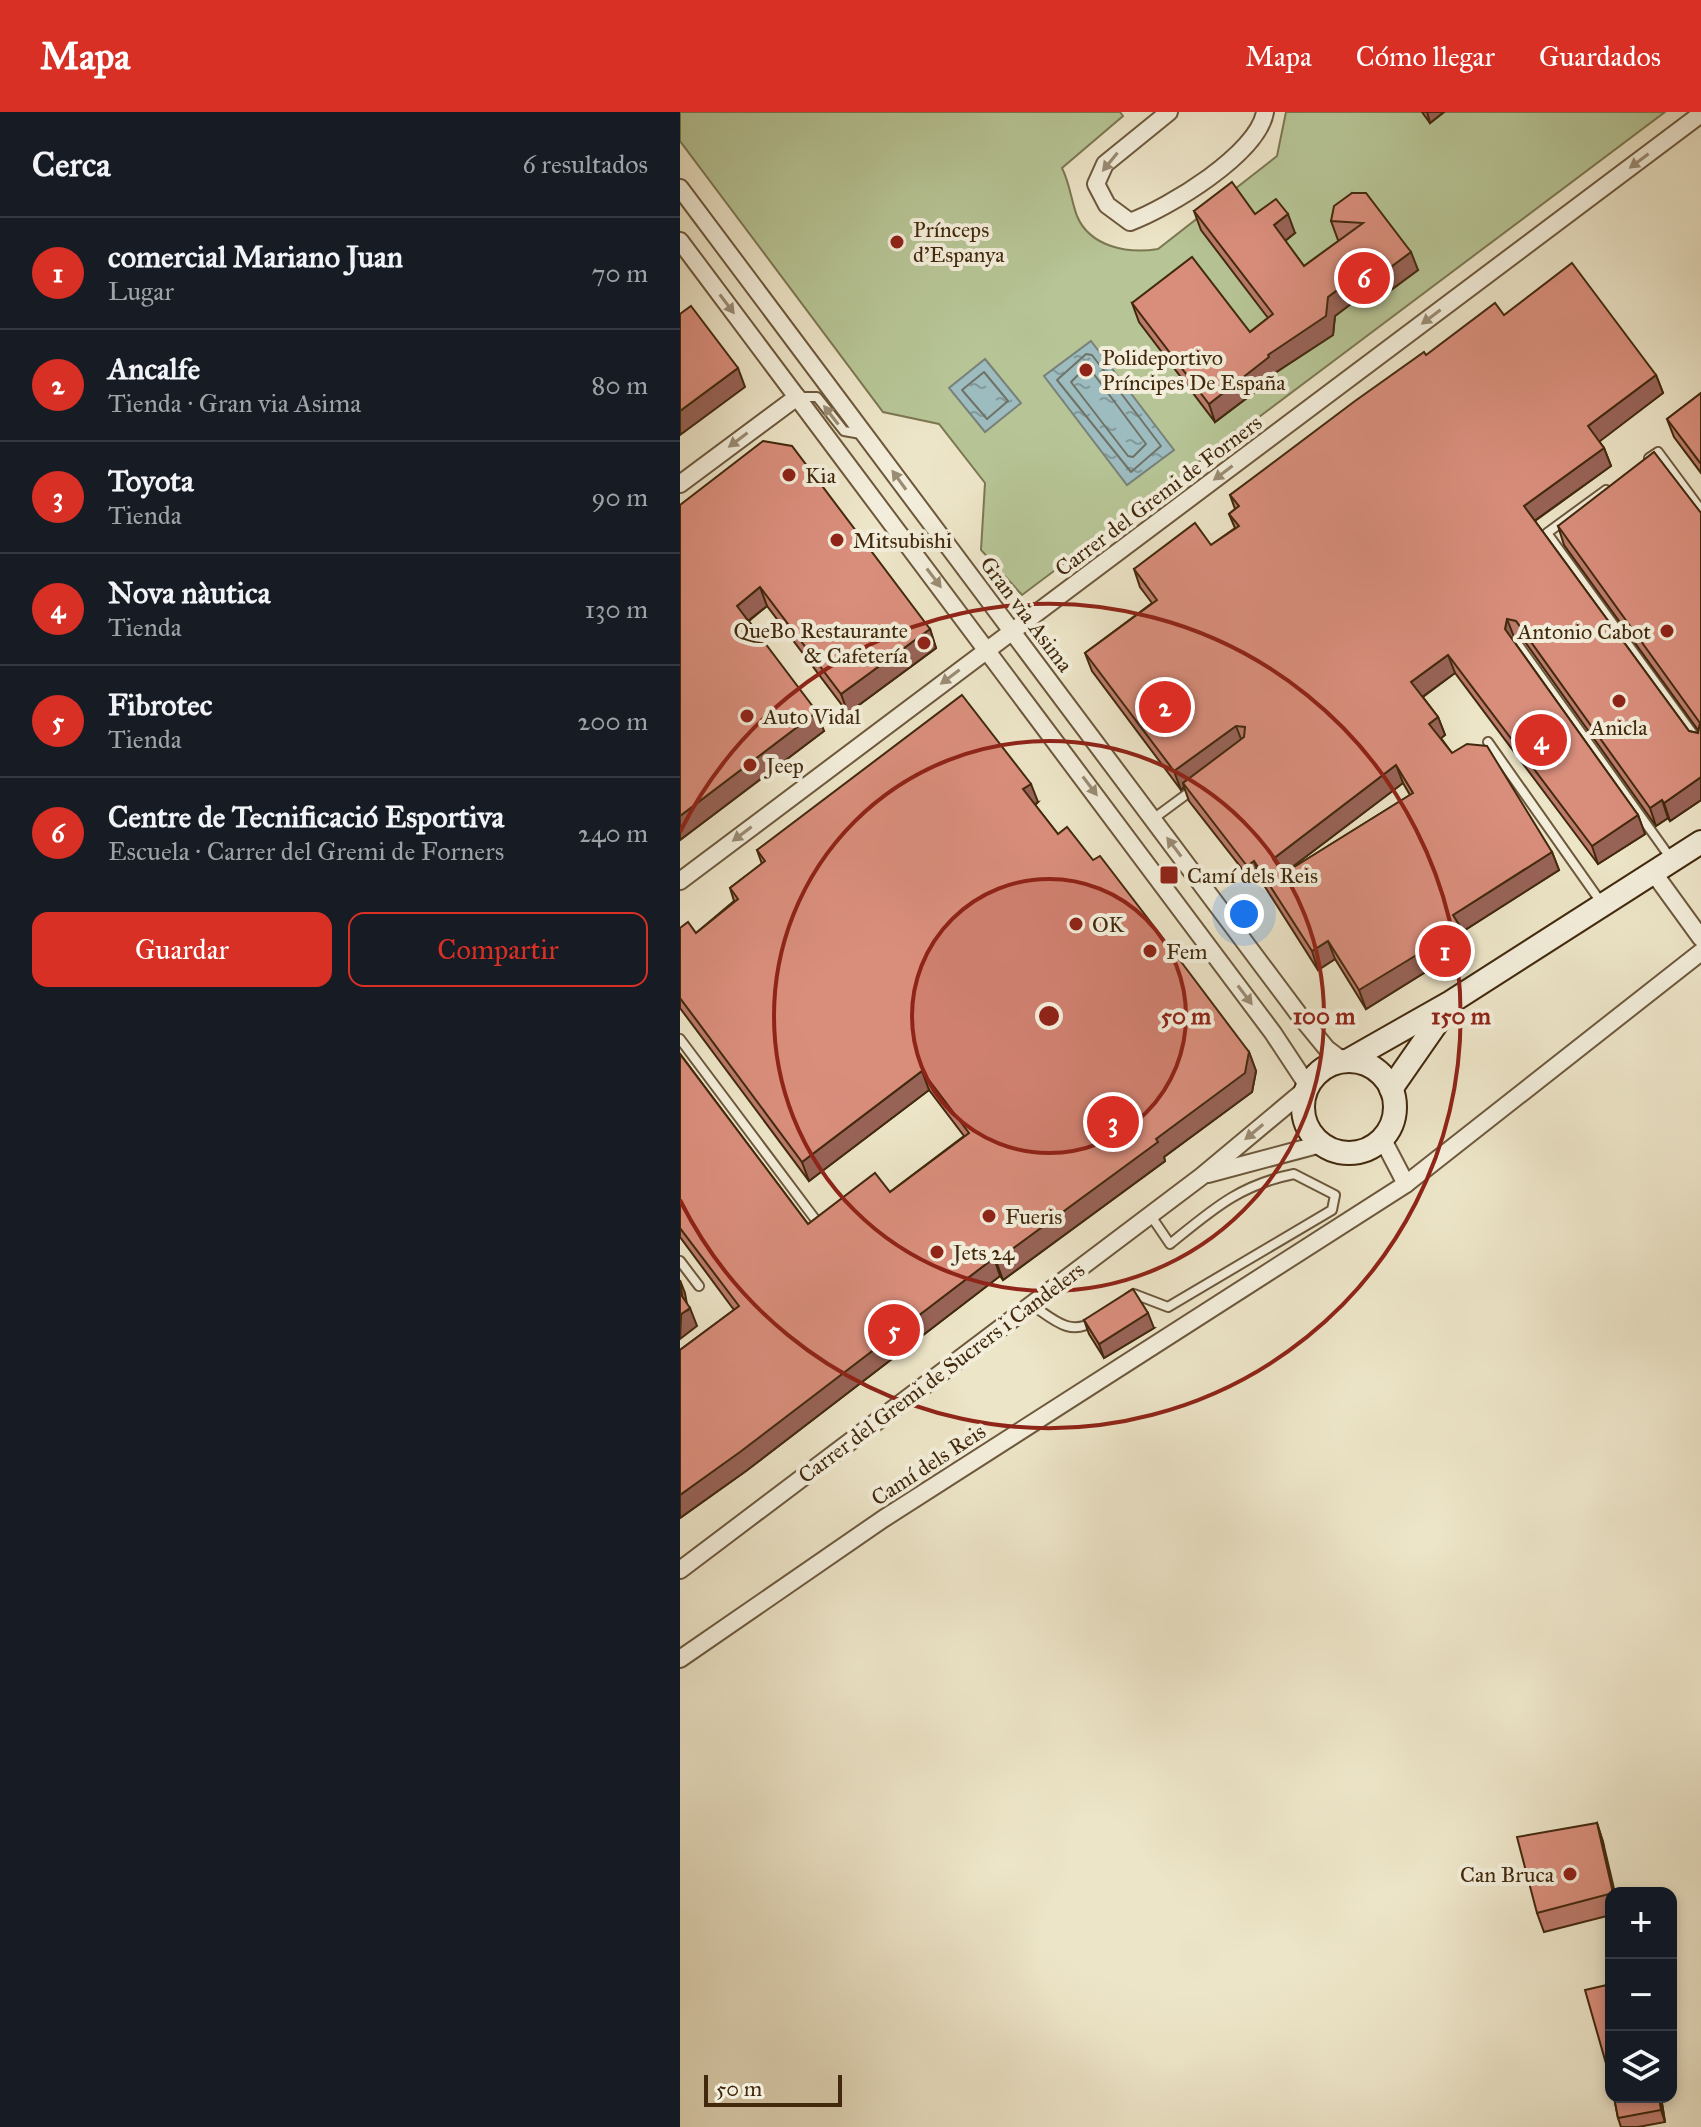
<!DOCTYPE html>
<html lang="es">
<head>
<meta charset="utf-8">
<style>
	body { margin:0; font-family:"IM FELL Great Primer",serif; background:#242831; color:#f1f3f6 }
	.controls { position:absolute; right:24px; bottom:24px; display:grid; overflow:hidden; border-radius:16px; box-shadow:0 4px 12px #0003 }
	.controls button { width:72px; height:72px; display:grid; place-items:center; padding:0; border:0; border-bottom:2px solid #363941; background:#171b24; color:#f1f3f6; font:40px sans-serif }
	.scale { position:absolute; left:24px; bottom:20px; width:138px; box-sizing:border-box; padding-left:8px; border:4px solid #42290d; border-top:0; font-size:22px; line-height:28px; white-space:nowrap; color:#42290d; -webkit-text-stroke:6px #f3eedb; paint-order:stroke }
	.you { position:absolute; left:564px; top:802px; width:28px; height:28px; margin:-20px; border:6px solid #fff; border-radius:50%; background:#1a73e8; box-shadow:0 0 0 12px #1a73e833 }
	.badge { display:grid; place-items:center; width:52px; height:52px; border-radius:50%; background:#d93025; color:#fff; font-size:26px; font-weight:700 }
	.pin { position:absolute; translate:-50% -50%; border:4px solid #fff; box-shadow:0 2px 8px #0006 }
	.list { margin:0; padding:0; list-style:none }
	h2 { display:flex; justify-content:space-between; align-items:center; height:104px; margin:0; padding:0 32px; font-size:34px }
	h2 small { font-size:26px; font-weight:400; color:#9ea1a6 }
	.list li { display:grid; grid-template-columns:52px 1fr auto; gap:24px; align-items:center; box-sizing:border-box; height:112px; padding:0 32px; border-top:2px solid #363941 }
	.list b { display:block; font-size:30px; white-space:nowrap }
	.list p { margin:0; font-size:26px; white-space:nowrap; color:#9ea1a6 }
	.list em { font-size:26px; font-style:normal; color:#9ea1a6 }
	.actions { display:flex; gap:16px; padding:24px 32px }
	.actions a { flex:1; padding:18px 0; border:2px solid #d93025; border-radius:16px; text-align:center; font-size:28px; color:#d93025 }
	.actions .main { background:#d93025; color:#fff }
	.icon { flex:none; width:44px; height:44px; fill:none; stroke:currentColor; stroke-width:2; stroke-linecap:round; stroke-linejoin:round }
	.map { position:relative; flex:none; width:1021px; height:2015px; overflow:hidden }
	header { display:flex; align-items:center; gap:48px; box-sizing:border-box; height:112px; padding:0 40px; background:#d93025; color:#fff }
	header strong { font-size:38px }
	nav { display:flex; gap:44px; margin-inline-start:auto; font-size:28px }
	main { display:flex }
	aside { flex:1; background:#171b24 }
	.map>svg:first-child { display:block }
	.garden { fill:#b7c596; stroke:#7c7752; stroke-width:2 }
	.water { fill:url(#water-ripples); stroke:#798178; stroke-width:2 }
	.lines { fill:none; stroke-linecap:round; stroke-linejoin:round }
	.shore { stroke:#707266; stroke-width:2 }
	.lane-casing { stroke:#6d583c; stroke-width:12 }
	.street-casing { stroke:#6d583c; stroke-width:20 }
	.secondary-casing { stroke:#42290d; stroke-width:26 }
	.lane { stroke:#f3eedb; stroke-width:8 }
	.street { stroke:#f3eedb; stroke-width:16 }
	.secondary { stroke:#f3eedb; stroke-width:22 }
	.wall { fill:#bb7a6b; stroke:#42290d; stroke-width:2; fill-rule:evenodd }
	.shaded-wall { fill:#986357; stroke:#42290d; stroke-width:2 }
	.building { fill:#d98e7c; stroke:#42290d; stroke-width:2; fill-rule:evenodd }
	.oneway { fill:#9a8c74 }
	.ring { fill:none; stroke:#8f2418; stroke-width:4 }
	.poi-dot { fill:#8f2418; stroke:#f3eedb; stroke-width:3 }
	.labels { text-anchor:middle; stroke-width:8; stroke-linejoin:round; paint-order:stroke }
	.poi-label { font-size:22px; fill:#42290d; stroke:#f3eedb; text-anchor:start }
	.street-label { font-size:22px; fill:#42290d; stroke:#f3eedb }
	.centre { fill:#8f2418; stroke:#f3eedb; stroke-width:4 }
	.ring-label { font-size:24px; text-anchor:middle; font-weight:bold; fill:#8f2418; stroke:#f3eedb; stroke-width:8; stroke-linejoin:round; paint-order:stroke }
</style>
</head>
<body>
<header>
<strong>Mapa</strong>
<nav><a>Mapa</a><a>Cómo llegar</a><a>Guardados</a></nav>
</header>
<main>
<aside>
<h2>Cerca<small>6 resultados</small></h2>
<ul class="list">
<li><span class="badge">1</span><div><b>comercial Mariano Juan</b><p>Lugar</p></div><em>70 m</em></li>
<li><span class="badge">2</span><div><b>Ancalfe</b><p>Tienda · Gran via Asima</p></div><em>80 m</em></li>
<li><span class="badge">3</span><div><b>Toyota</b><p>Tienda</p></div><em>90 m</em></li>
<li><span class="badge">4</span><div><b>Nova nàutica</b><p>Tienda</p></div><em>130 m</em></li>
<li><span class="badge">5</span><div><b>Fibrotec</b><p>Tienda</p></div><em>200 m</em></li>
<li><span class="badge">6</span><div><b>Centre de Tecnificació Esportiva</b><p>Escuela · Carrer del Gremi de Forners</p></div><em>240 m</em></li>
</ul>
<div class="actions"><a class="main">Guardar</a><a>Compartir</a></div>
</aside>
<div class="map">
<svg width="1021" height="2015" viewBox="0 0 1021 2015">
	<defs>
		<pattern id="water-ripples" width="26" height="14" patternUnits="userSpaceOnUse" patternTransform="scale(2)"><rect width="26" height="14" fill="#9dbcc0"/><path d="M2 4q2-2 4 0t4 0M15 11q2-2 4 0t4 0" fill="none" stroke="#82999a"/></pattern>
	</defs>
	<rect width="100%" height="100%" fill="#ede5c8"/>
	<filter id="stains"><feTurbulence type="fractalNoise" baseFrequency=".0025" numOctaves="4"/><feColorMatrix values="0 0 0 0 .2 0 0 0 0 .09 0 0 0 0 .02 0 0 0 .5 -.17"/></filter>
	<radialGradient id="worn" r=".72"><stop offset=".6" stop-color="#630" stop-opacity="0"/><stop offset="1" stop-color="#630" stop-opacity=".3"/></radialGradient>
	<path class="garden" d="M0 0H440L443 4 382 56C390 72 391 88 397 104 410 135 448 142 478 137L597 44 606 0H985L342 483 301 438 305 371 259 312 203 300 0 29Z"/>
	<g class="water">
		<polygon points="411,229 494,338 447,373 364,264"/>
		<polygon points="305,247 341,291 305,320 269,276"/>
	</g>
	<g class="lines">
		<g class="shore">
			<polygon points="406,242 412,243 481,334 451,360 377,268"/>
			<polygon points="405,256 410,257 466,332 453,345 448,344 391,270"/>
			<polygon points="304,260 328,289 307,307 282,278"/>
		</g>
		<defs>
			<g id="lane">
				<polyline points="117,285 137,285 164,319 181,322"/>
				<polyline points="969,346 978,340 1021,398"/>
				<polyline points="926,378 867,421 1021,633"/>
				<polyline points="837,531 992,748"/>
				<polyline points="808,630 923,793"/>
				<polyline points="473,707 515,676"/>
				<polyline points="0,927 135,1107"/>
				<polyline points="0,1149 19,1174"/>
				<path d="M448 1186 454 1182 488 1195 652 1098 655 1083 614 1062C559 1073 532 1098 490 1132L471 1104"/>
				<path d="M352 1193C373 1207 390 1225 414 1209"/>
			</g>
			<g id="street">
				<path d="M489 0 425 52 416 72 427 93 450 110C488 96 578 42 585 0"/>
				<polyline points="0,76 620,904 647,937 663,949"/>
				<polyline points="0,129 593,921 628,974"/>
				<polyline points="0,372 117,285"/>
				<polyline points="973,760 1021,826"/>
				<polyline points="0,769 1021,2"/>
				<polyline points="528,1062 641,1032"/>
				<polyline points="726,1072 1021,840"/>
				<polyline points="0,1458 522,1064 626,977"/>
				<polyline points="0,1547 203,1407 726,1072 702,1026"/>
			</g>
			<g id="secondary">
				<polyline points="667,949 771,890 1021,730"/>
				<circle cx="669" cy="995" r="46"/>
				<polyline points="711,977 768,895"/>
			</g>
		</defs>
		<use href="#lane" class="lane-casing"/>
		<use href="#street" class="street-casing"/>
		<use href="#secondary" class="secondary-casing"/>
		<use href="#lane" class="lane"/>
		<use href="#street" class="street"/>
		<use href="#secondary" class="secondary"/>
	</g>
	<g class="wall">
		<polygon points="742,0 764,0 750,11"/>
		<polygon points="672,81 738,158 711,178 692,176 655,204 653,223 595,261 596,264 535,310 459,210 452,191 570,220 588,206 521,118 514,99 575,102 615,121 605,129 624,154 660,128 658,128 651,109"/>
		<path d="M824 203 976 263 983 281 919 329 924 336 931 354 855 409 1009 619 1018 621V618L884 433 878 414 1021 401V688L990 709 988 706 976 714 843 527 834 525 833 528 958 703 965 722 918 752 775 561 743 585 758 605 765 623 761 626 772 641 872 740 879 758 782 820 787 834 686 897 655 847 638 858 580 767 574 772 509 689 504 675 501 678 412 559 405 541 472 491 460 475 454 457 531 433 555 416 549 402 555 397 550 383 746 243ZM723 671 730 683 603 762Z"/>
		<polygon points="1021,281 1021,361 994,325 987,307"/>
		<polygon points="0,393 250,517 256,536 168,601 87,494 69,509 144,619 0,728"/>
		<polygon points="358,690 355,693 378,722 569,940 576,959 572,980 484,1045 485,1049 323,1168 320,1164 66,1359 0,1406 0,1238 54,1198 0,1125 0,942 128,1112 210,1080 284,1024 249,978 129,1069 0,896 0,816 16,821 54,789 50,776 82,752 77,738"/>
		<polygon points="404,1208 474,1216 424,1246 409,1222"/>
		<polygon points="917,1711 923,1730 931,1781 931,1803 864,1820 857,1801"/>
		<polygon points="934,1985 981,1985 985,2010 958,2015 941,2015 938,2006"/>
	</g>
	<g class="shaded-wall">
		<polygon points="747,0 764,0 750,11"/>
		<polygon points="608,102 615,121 601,132 594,113"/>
		<polygon points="731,140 738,158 711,178 704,160"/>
		<polygon points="685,157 692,176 655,204 653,223 595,261 596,264 535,310 529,292 588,243 648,185"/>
		<polygon points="58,256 65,275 0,323 0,299"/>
		<polygon points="976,263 983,281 915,333 908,314"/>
		<polygon points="924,336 931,354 850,412 844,394"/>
		<polygon points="80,475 87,494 64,512 57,494"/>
		<polygon points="827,507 834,525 831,535 825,517"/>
		<polygon points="250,517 256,536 168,601 161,582"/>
		<polygon points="768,543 775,561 738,588 731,570"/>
		<polygon points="137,600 144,619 0,728 0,704"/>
		<polygon points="758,605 765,623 756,630 749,612"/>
		<polygon points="556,614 563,632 503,671 504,675 501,678 494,659"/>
		<polygon points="716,653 723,671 599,765 593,747"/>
		<polygon points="1021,665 1021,688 990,709 984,691"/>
		<polygon points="351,672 358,690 350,696 343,677"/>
		<polygon points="982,688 988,706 976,714 970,696"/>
		<polygon points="958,703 965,722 918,752 912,734"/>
		<polygon points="872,740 879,758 782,820 787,834 686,897 679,878 773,803"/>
		<polygon points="574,749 580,767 574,772 567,754"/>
		<polygon points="648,829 655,847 638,858 632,839"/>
		<polygon points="569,940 576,959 572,980 484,1045 485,1049 323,1168 316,1149 476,1027"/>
		<polygon points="242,959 249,978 129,1069 122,1050"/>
		<polygon points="314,1146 320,1164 66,1359 0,1406 0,1383"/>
		<polygon points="0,1168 5,1181 8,1198 10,1196 17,1214 0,1227 2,1184"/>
		<polygon points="468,1201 474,1216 424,1246 419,1232"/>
		<polygon points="917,1711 923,1730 935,1781 933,1781"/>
		<polygon points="979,1985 981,1985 985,2010 981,1998"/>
	</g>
	<g class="building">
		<polygon points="552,70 575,102 596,87 608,102 594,113 624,154 683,111 651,109 654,94 672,81 686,81 731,140 704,160 685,157 648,185 646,204 588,243 589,245 529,292 452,191 512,145 570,220 593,202 514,99"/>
		<path d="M892 151 976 263 908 314 924 336 844 394 1009 619 1018 621 1020 611 878 414 974 340 1021 401V665L984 691 982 688 970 696 836 509 827 507 825 517 958 703 912 734 768 543 731 570 758 605 749 612 772 641 787 632 807 634 872 740 773 803 781 816 679 878 648 829 632 839 574 749 567 754 503 671 564 625 565 615 556 614 494 659 405 541 477 488 454 457 515 411 531 433 559 414 549 402 559 394 550 383 675 289 744 240 746 243 815 191 824 203ZM716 653 733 681 603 762 593 747Z"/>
		<polygon points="11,194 58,256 0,299 0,202"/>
		<polygon points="1021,281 1021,352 987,307"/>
		<polygon points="83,329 112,334 250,517 161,582 80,475 57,494 137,600 0,704 0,393"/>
		<polygon points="282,583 351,672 343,677 378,722 387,715 413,748 420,744 502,851 569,940 565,961 476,1027 478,1030 316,1149 314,1146 60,1340 0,1383 0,1238 59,1194 0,1116 0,942 128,1112 195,1061 210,1080 289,1021 242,959 122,1050 0,886 0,816 8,810 16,821 58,787 50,776 85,749 77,738"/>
		<polygon points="0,1174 2,1184 10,1196 0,1203"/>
		<polygon points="453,1177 468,1201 419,1232 404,1208"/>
		<polygon points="917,1711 933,1781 857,1801 837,1725"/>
		<polygon points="931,1872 931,1969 905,1878"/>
		<polygon points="934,1985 979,1985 981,1998 938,2006"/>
	</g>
	<defs><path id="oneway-solid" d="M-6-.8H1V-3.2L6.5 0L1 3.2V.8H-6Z" transform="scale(2)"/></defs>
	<g class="oneway">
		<use href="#oneway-solid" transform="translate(959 49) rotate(143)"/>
		<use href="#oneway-solid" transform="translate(430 50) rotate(129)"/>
		<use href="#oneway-solid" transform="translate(47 192) rotate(53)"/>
		<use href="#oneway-solid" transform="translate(751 205) rotate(143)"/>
		<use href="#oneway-solid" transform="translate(151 303) rotate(-128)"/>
		<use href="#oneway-solid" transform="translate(58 328) rotate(143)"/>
		<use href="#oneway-solid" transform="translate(543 361) rotate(143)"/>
		<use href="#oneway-solid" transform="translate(219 368) rotate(-126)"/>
		<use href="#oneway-solid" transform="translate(254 466) rotate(53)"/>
		<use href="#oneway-solid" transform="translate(270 565) rotate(143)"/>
		<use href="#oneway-solid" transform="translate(410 674) rotate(53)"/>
		<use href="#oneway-solid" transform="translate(62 722) rotate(143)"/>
		<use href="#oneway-solid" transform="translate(494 735) rotate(-127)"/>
		<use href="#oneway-solid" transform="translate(565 883) rotate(53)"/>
		<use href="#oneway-solid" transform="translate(574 1020) rotate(140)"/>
	</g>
	<circle cx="369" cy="904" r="137" fill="#8f2418" fill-opacity=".12"/>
	<g class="ring">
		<circle cx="369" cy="904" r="137"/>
		<circle cx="369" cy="904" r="275"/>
		<path d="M0 720A412 412 0 1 1 0 1088"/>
	</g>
	<g class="poi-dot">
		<circle cx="217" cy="130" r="8"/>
		<circle cx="406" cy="258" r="8"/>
		<circle cx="109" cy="363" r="8"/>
		<circle cx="157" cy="428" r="8"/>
		<circle cx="987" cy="519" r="8"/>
		<circle cx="244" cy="531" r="8"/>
		<circle cx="939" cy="589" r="8"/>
		<circle cx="67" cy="604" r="8"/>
		<circle cx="70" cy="653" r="8"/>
		<rect x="479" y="753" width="20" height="20" rx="4"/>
		<circle cx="396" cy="812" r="8"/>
		<circle cx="470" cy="839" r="8"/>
		<circle cx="309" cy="1104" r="8"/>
		<circle cx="257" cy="1140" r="8"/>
		<circle cx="890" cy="1762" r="8"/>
	</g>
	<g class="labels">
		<g class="poi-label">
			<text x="233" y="125">Prínceps<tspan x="233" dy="25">d'Espanya</tspan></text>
			<text x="422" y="253">Polideportivo<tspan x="422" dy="25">Príncipes De España</tspan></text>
			<text x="125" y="371">Kia</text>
			<text x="173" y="436">Mitsubishi</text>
			<text x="228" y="526" text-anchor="end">QueBo Restaurante<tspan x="228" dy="25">&amp; Cafetería</tspan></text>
			<text x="971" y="527" text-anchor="end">Antonio Cabot</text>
			<text x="83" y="612">Auto Vidal</text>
			<text x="939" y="623" text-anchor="middle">Anicla</text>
			<text x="86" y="661">Jeep</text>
			<text x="507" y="771">Camí dels Reis</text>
			<text x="412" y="820">OK</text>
			<text x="486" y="847">Fem</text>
			<text x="325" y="1112">Fueris</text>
			<text x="273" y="1148">Jets 24</text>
			<text x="874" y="1770" text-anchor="end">Can Bruca</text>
		</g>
		<g class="street-label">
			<text transform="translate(478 383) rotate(-37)" y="8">Carrer del Gremi de Forners</text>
			<text transform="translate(347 502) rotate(53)" y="8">Gran via Asima</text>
			<text transform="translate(261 1260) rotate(-37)" y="8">Carrer del Gremi de Sucrers i Candelers</text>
			<text transform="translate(248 1352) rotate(-33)" y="8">Camí dels Reis</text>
		</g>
	</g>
	<circle cx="369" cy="904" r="12" class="centre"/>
	<g class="ring-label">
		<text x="506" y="912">50 m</text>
		<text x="644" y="912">100 m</text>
		<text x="781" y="912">150 m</text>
	</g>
	<rect width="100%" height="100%" filter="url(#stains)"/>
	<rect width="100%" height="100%" fill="url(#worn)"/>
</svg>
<div class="controls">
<button>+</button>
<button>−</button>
<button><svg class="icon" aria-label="layers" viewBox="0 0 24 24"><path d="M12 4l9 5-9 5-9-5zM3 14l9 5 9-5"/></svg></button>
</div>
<div class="scale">50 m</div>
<div class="you"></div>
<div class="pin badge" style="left:765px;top:839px">1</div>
<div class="pin badge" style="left:485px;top:595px">2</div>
<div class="pin badge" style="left:433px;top:1010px">3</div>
<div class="pin badge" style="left:861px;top:628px">4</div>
<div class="pin badge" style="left:214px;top:1218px">5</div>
<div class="pin badge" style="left:684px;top:166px">6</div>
</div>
</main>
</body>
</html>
